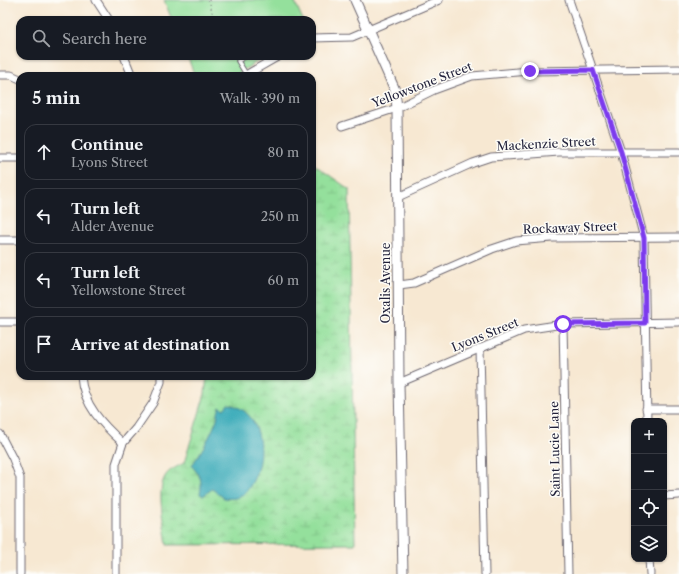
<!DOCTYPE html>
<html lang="en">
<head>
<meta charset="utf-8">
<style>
	body { margin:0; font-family:"Libre Caslon Text",serif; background:#242831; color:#f1f3f6 }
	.controls { position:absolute; right:12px; bottom:12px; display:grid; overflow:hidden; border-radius:8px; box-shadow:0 1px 3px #0004 }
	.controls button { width:36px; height:36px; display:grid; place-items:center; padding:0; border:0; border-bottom:1px solid #363941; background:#171b24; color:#f1f3f6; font:20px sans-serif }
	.stop { position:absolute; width:12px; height:12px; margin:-9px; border:3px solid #7c3aed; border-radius:50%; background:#fff }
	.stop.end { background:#7c3aed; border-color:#fff; box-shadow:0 1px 4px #0008 }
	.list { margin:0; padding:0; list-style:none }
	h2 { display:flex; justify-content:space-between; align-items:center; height:52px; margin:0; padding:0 16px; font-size:17px }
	h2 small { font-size:13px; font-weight:400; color:#9ea1a6 }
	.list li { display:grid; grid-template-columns:26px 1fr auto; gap:12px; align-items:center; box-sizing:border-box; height:56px; margin:0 8px 8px; padding:0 8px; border:1px solid #363941; border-radius:12px }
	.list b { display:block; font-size:15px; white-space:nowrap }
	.list p { margin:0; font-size:13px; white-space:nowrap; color:#9ea1a6 }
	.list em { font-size:13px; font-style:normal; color:#9ea1a6 }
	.icon { flex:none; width:22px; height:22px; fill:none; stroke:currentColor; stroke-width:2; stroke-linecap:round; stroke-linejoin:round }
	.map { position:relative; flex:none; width:679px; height:574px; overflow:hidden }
	.search { position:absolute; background:#171b24; box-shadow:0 1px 3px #0004; left:16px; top:16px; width:300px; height:44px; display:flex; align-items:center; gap:10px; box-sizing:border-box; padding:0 14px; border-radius:12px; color:#9ea1a6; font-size:15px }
	.panel { position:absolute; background:#171b24; box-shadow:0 1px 3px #0004; left:16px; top:72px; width:300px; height:308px; border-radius:12px }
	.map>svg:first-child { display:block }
	.green { fill:#94e09c; stroke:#5b816c }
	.wetland { fill:url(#wetland-marsh); stroke:#5b816c }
	.water { fill:#3babb9; stroke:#2e667a }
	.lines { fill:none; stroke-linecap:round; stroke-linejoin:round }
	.service-casing { stroke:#6d6770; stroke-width:5.5 }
	.minor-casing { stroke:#6d6770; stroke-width:9 }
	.tertiary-casing { stroke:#6d6770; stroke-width:11 }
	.path { stroke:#6d6770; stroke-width:1; stroke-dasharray:1 3; stroke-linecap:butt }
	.service { stroke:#fff; stroke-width:3.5 }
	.minor { stroke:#fff; stroke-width:7 }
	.tertiary { stroke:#fff; stroke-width:9 }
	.route { stroke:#7c3aed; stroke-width:5 }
	.labels { text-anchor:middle; stroke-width:3; stroke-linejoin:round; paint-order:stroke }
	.street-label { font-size:12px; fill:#22223b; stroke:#fdfcf7 }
</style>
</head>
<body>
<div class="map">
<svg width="679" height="574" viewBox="0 0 679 574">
	<defs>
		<pattern id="wetland-marsh" width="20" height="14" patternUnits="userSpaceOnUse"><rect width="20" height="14" fill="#94e09c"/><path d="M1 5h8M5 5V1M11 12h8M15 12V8" fill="none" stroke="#7fc087"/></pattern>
	</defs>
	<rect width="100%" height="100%" fill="#fdfcf7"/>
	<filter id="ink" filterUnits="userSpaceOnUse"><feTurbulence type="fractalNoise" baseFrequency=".025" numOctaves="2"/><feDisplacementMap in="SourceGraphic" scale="8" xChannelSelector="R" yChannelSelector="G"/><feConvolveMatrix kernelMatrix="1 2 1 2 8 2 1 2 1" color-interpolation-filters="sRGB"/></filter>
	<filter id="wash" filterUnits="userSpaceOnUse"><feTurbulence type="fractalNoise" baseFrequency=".012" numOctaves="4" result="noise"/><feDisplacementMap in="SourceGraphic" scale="16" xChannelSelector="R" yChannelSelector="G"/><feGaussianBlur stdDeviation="0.9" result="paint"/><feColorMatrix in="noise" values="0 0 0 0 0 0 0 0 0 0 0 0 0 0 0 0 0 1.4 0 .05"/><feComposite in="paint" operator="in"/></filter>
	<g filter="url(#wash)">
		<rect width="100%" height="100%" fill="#f7e8d2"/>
		<g class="green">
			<polygon points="164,0 294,0 303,20 172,20"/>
			<polygon points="187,56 267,56 233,76 195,76"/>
		</g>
		<path class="wetland" d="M312 163 349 189 355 544 167 545C165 527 155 490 166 475 169 470 179 466 184 463L205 394 207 376H312Z"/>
		<path class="water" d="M228 404C268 411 267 470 244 494 239 499 230 499 224 498L212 489 203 496 200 494C201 488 202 481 199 476 197 471 194 470 192 465 202 451 211 435 217 419 218 415 218 410 220 407L224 409Z"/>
	</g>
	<g filter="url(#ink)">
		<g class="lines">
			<defs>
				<polyline id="service" points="246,56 238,61 246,74"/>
				<g id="minor">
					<polyline points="96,0 109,20"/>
					<polyline points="569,0 621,152 644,238 647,421"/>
					<polyline points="312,38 352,37 439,0"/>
					<polyline points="124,56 132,76"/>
					<polyline points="0,75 11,75 20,79"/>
					<polyline points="244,76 279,56"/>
					<polyline points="342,126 397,108 434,90 472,76 530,71 679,69"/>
					<polyline points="0,158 20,158"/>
					<polyline points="398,197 473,163 491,157 559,152 679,152"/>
					<polyline points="0,240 20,240"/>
					<polyline points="399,285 414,283 492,249 516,241 552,238 679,237"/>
					<polyline points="0,322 20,322"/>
					<polyline points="563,324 568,574"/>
					<polyline points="480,348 485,574"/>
					<path d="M81 376C83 405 103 425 123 443"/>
					<polyline points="399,383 524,330 563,324 679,322"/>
					<polyline points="646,409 679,409"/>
					<polyline points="0,434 13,459 20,478 20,574"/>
					<polyline points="664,496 679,495"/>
					<polyline points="649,559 650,574"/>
					<polyline points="116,574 116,464 123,443 136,428 153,403 161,382 161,376"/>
				</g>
				<polyline id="tertiary" points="355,0 395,90 397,108 399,383 403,574"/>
			</defs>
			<use href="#service" class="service-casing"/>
			<use href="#minor" class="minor-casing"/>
			<use href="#tertiary" class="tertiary-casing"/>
			<polyline class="path" points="209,0 214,20"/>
			<use href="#service" class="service"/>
			<use href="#minor" class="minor"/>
			<use href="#tertiary" class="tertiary"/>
		</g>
	</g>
	<g class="lines" filter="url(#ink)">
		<polyline class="route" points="530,71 593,70 621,152 644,238 645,323 563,324"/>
	</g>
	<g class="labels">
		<g class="street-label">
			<text transform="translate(422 85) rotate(-21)" y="4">Yellowstone Street</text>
			<text transform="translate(546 144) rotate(-3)" y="4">Mackenzie Street</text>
			<text transform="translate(570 228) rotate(-2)" y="4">Rockaway Street</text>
			<text transform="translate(386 283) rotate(-90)" y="4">Oxalis Avenue</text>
			<text transform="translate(485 335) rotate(-22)" y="4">Lyons Street</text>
			<text transform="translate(555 449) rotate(-91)" y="4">Saint Lucie Lane</text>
		</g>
	</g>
</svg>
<div class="controls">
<button>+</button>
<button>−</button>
<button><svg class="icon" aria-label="locate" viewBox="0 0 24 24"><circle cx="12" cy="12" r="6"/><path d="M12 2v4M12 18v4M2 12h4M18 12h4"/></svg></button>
<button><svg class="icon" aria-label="layers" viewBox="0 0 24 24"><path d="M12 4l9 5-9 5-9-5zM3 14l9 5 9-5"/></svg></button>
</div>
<div class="stop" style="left:563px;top:324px"></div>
<div class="stop end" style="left:530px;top:71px"></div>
<div class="search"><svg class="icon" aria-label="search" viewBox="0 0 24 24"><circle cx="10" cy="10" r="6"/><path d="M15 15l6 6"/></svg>Search here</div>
<section class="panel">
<h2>5 min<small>Walk · 390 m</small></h2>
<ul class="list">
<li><svg class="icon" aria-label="ahead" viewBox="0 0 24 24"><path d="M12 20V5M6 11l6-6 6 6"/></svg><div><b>Continue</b><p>Lyons Street</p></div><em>80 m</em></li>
<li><svg class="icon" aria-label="left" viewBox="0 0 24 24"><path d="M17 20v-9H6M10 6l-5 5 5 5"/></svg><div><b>Turn left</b><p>Alder Avenue</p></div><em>250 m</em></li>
<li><svg class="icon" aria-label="left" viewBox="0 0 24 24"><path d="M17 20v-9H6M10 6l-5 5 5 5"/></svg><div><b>Turn left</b><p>Yellowstone Street</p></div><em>60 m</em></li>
<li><svg class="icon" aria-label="arrive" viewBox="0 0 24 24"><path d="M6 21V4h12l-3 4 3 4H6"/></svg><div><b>Arrive at destination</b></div></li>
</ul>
</section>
</div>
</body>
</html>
